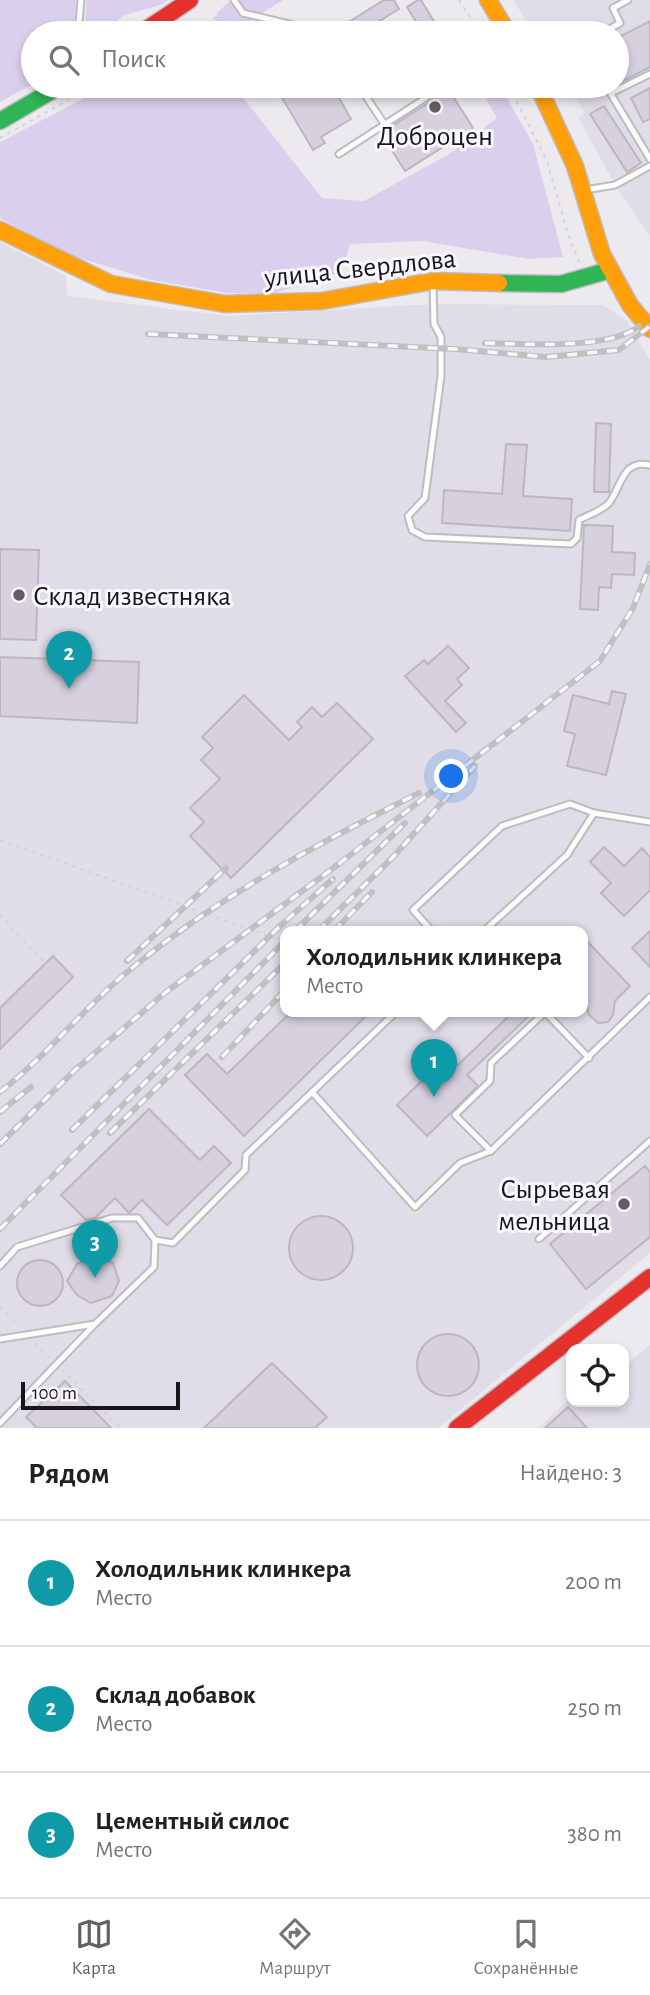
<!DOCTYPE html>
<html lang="ru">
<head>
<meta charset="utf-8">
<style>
	body { margin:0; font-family:"Alegreya Sans",sans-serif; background:#f6f6f6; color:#202124 }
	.controls { position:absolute; right:21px; bottom:21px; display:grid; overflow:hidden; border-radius:14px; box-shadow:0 4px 10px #0003 }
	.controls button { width:63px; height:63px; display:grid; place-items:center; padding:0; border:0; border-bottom:2px solid #e0e0e0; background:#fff; color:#202124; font:35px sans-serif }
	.scale { position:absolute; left:21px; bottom:18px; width:159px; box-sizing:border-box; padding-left:7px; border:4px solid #171619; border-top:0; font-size:19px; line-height:24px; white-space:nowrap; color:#171619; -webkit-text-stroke:5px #f9f6fe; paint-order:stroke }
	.you { position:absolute; left:452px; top:777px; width:24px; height:24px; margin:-18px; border:5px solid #fff; border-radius:50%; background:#1a73e8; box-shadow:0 0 0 10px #1a73e833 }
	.badge { display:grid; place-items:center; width:46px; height:46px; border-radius:50%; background:#626064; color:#fff; font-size:23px; font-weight:700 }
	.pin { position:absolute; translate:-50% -58px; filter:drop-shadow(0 2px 4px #0008) }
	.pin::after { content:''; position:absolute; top:37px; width:24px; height:21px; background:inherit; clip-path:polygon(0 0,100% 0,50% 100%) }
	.popup { position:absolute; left:280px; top:926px; width:308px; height:91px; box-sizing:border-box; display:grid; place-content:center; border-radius:14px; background:#fff; filter:drop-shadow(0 2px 5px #0005); font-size:23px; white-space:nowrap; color:#757577 }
	.popup b { font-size:26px; color:#202124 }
	.popup::after { content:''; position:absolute; left:50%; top:100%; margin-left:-14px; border:14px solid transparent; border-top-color:#fff }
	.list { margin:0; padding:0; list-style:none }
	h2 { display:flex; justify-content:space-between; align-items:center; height:91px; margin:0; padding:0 28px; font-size:30px }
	h2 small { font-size:23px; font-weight:400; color:#757577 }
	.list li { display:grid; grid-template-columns:46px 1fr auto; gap:21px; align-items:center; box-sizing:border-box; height:126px; padding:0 28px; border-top:2px solid #e0e0e0 }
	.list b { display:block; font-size:26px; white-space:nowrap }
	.list p { margin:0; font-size:23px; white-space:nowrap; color:#757577 }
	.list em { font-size:23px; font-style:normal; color:#757577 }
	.icon { flex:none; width:38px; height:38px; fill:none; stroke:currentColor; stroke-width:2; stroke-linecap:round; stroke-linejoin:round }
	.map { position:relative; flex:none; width:650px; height:1428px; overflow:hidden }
	.search { position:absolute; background:#fff; box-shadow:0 4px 10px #0003; left:21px; right:21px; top:21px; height:77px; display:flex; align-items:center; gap:18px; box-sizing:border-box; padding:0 24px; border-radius:38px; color:#757577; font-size:26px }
	.sheet { height:469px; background:#fff }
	nav { display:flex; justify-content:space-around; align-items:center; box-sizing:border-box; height:98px; border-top:2px solid #e0e0e0; background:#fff; font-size:19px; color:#757577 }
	nav a { display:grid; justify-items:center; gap:4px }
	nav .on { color:#626064 }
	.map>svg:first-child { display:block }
	.built { fill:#e1dde8; fill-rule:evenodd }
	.green { fill:#dacfec }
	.building { fill:#d6d0df; stroke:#bab8bc; stroke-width:2 }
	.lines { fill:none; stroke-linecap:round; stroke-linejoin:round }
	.lane-casing { stroke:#bebcbf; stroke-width:9 }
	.fast-casing { stroke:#bebcbf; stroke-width:19 }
	.slow-casing { stroke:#bebcbf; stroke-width:19 }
	.jam-casing { stroke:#bebcbf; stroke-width:19 }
	.path { stroke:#d3d3d4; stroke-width:2; stroke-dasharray:3.5 5; stroke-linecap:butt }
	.lane { stroke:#fcfcfc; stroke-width:5 }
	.fast { stroke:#30b455; stroke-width:16 }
	.slow { stroke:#ff9f0a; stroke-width:16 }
	.jam { stroke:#e5322d; stroke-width:16 }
	.rail-casing { stroke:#c0c0c0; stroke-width:6 }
	.rail { stroke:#f9f6fe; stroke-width:3.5; stroke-dasharray:10; stroke-linecap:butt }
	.poi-dot { fill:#626064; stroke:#f9f6fe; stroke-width:2.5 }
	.labels { text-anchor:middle; stroke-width:6; stroke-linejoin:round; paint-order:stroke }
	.poi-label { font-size:28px; fill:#171619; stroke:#f9f6fe }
	.street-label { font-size:28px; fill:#171619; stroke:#f9f6fe }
</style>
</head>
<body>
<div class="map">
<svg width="650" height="1428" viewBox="0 0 650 1428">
	<rect width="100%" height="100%" fill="#eceaee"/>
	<g class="built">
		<polygon points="513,0 650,0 650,236 615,185 579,118 584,112 568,86 617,86 617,33 534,33"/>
		<path d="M0 242 66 276 67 296 227 316 433 304 603 305 627 321 650 360V1253L438 1428H0ZM285 931H583V1011H285Z"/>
		<polygon points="650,1345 650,1428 538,1428 571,1398 571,1402 624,1402 624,1367"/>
	</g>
	<g class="green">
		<polygon points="0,0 76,0 73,33 33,33 33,84 0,102"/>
		<path d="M87 0H169C148 14 123 6 105 33H84Z"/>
		<polygon points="231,0 283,0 231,33 206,33 214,27 218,12"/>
		<polygon points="100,86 234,86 322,198 364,201 451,153 497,118 479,86 500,86 533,144 563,257 528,259 423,241 350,244 341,272 272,294 227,293 152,280 66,254 0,218 0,142 81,100"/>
	</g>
	<g class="building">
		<polygon points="384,0 394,0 399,9 360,33 353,33 347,23"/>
		<polygon points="418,0 421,0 441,33 423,33 407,7"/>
		<polygon points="650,21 650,67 623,81 617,70 617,38"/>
		<polygon points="275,86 332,86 351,119 321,137 325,143 313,150"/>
		<polygon points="650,88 650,119 643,122 631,98"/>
		<polygon points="449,90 473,128 405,171 381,133"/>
		<polygon points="604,106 641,163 627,172 590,114"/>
		<polygon points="596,423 611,424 609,492 594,492"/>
		<polygon points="506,444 527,445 523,496 572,499 570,531 442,523 444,490 502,494"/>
		<polygon points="584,525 613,526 612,552 635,553 634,575 612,574 611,588 599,587 598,610 580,609"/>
		<polygon points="0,549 39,550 36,640 0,639"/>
		<polygon points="448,646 469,668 457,679 462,685 445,701 466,723 456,732 405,676 424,660 428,664"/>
		<polygon points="0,657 139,662 137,723 0,716"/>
		<polygon points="612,691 626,694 606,775 567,766 575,734 564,731 573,695 609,704"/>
		<polygon points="244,695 289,740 302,727 297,722 312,707 322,717 337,703 373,739 231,878 190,836 204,822 190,808 220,779 201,760 213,748 202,737"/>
		<polygon points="604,847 624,866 642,848 650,857 650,890 624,916 601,893 611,883 590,862"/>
		<polygon points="650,931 650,967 632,948"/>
		<polygon points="583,937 630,986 615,1001 613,1015 608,1022 598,1023 589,1015 583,994"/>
		<polygon points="53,956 73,977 0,1049 0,1008"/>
		<polygon points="292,1011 371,1011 244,1136 185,1075 207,1054 227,1074"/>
		<polygon points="514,1011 534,1011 467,1075 478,1086 427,1136 397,1105 448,1055 458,1065"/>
		<polygon points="149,1109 200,1160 214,1146 231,1163 167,1225 142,1200 129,1213 115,1198 95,1218 86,1220 61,1195"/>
		<polygon points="645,1166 650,1172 650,1237 586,1289 550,1244"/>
		<circle cx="321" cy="1248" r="32"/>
		<polygon points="96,1255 113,1263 119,1281 112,1296 91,1303 77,1295 67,1281 77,1264"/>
		<circle cx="40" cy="1283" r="23"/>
		<circle cx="448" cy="1365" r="31"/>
		<polygon points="272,1363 327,1417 315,1428 204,1428"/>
		<polygon points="65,1381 111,1428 37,1428 26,1417"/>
		<polygon points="568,1407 587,1428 545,1428"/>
	</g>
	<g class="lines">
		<defs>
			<g id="lane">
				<polyline points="234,0 243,13 323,32"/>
				<polyline points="78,33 81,0"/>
				<polyline points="603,33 620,23 613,8 628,0"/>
				<polyline points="359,86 385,125"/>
				<polyline points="606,86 650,159"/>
				<polyline points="611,93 650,74"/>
				<polyline points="339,154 444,86"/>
				<polyline points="585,190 615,185 650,166"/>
				<path d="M433 284 434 324 441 337V376L425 498 408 516 412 530 425 537 571 544 577 538 579 520C588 515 602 511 609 503 622 486 622 459 650 465"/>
				<polyline points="432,931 413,910 502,826 570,804 594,813"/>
				<polyline points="484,931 567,855 594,813 650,822"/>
				<polyline points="312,1092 415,1207 460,1163 491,1151 650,997"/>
				<polyline points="491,1151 455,1115 490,1081 491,1063 545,1012 589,1058"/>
				<polyline points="539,1239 650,1141"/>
				<polyline points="155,1240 173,1243 245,1170 246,1155 397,1011"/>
				<polyline points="0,1266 17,1247 112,1218 138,1218 155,1240 154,1267 95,1324 0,1339"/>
				<polyline points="0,1423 95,1324"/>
			</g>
			<g id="fast">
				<polyline points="0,121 60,86"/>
				<polyline points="499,283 561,284 610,270"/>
			</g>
			<g id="slow">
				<polyline points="488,0 508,33"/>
				<polyline points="538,86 575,166 602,254 630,305 650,329"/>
				<polyline points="0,230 111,284 225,304 322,301 433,281 499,283"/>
			</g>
			<g id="jam">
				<polyline points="141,33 190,0"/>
				<polyline points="457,1428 650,1277"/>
			</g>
		</defs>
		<use href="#lane" class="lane-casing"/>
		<use href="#fast" class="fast-casing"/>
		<use href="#slow" class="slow-casing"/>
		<use href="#jam" class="jam-casing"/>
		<g class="path">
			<polyline points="50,0 70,23"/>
			<polyline points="459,0 480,33"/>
			<polyline points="87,31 96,33"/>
			<polyline points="115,33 131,23"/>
			<polyline points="192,33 228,9"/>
			<polyline points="509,86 547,161 568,234 580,264"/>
			<polyline points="0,138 94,86"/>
			<polyline points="0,840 285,942"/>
			<polyline points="0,915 45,963"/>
			<polyline points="0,1307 19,1326"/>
			<polyline points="35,1343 51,1359"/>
			<polyline points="62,1370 120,1428"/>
		</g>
		<use href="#lane" class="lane"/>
		<use href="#fast" class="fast"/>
		<use href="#slow" class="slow"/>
		<use href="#jam" class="jam"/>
		<defs>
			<g id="rail">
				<polyline points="148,334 455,349 546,357 619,350 650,326"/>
				<path d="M485 343C521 344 611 350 639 326"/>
				<polyline points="295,931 405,823"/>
				<polyline points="318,931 393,857 475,766"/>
				<polyline points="334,931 372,892"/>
				<polyline points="127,961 226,868"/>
				<polyline points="222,1057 285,990"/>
				<path d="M0 1092C48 1055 85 1006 132 968 221 895 317 844 419 793"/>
				<polyline points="0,1112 31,1087"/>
				<polyline points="72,1130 280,926 333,879"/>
				<polyline points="110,1133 285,963"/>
				<polyline points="0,1144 75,1070 166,992 340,863 600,661 633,608 650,564"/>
				<polyline points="0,1229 285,941"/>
			</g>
		</defs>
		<use href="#rail" class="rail-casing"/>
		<use href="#rail" class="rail"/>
	</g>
	<g class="poi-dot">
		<circle cx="435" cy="107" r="7"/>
		<circle cx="19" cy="595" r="7"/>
		<circle cx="624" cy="1204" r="7"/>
	</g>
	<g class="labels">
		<g class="poi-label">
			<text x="435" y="145">Доброцен</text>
			<text x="33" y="605" text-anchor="start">Склад известняка</text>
			<text x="610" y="1198" text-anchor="end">Сырьевая<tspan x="610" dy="32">мельница</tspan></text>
		</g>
		<g class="street-label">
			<text transform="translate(360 267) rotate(-6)" y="10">улица Свердлова</text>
		</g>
	</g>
</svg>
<div class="controls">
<button><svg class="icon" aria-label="locate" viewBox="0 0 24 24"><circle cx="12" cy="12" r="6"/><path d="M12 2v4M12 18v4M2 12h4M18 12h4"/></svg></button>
</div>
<div class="scale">100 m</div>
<div class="you"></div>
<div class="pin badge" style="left:434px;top:1097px;background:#0f9aa8">1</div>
<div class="popup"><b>Холодильник клинкера</b>Место</div>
<div class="pin badge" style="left:69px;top:689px;background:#0f9aa8">2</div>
<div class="pin badge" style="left:95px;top:1278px;background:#0f9aa8">3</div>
<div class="search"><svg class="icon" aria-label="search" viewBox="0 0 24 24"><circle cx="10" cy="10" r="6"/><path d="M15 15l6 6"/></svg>Поиск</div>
</div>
<section class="sheet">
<h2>Рядом<small>Найдено: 3</small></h2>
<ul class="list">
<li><span class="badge" style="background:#0f9aa8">1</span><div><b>Холодильник клинкера</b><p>Место</p></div><em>200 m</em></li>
<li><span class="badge" style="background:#0f9aa8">2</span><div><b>Склад добавок</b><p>Место</p></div><em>250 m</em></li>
<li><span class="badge" style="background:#0f9aa8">3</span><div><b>Цементный силос</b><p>Место</p></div><em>380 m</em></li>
</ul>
</section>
<nav>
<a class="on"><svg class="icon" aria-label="map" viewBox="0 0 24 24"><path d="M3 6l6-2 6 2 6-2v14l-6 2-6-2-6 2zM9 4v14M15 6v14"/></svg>Карта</a>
<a><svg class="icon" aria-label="directions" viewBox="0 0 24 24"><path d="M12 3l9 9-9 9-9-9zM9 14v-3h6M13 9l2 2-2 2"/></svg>Маршрут</a>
<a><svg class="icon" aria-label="saved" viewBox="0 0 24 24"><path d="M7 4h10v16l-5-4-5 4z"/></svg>Сохранённые</a>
</nav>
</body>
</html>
